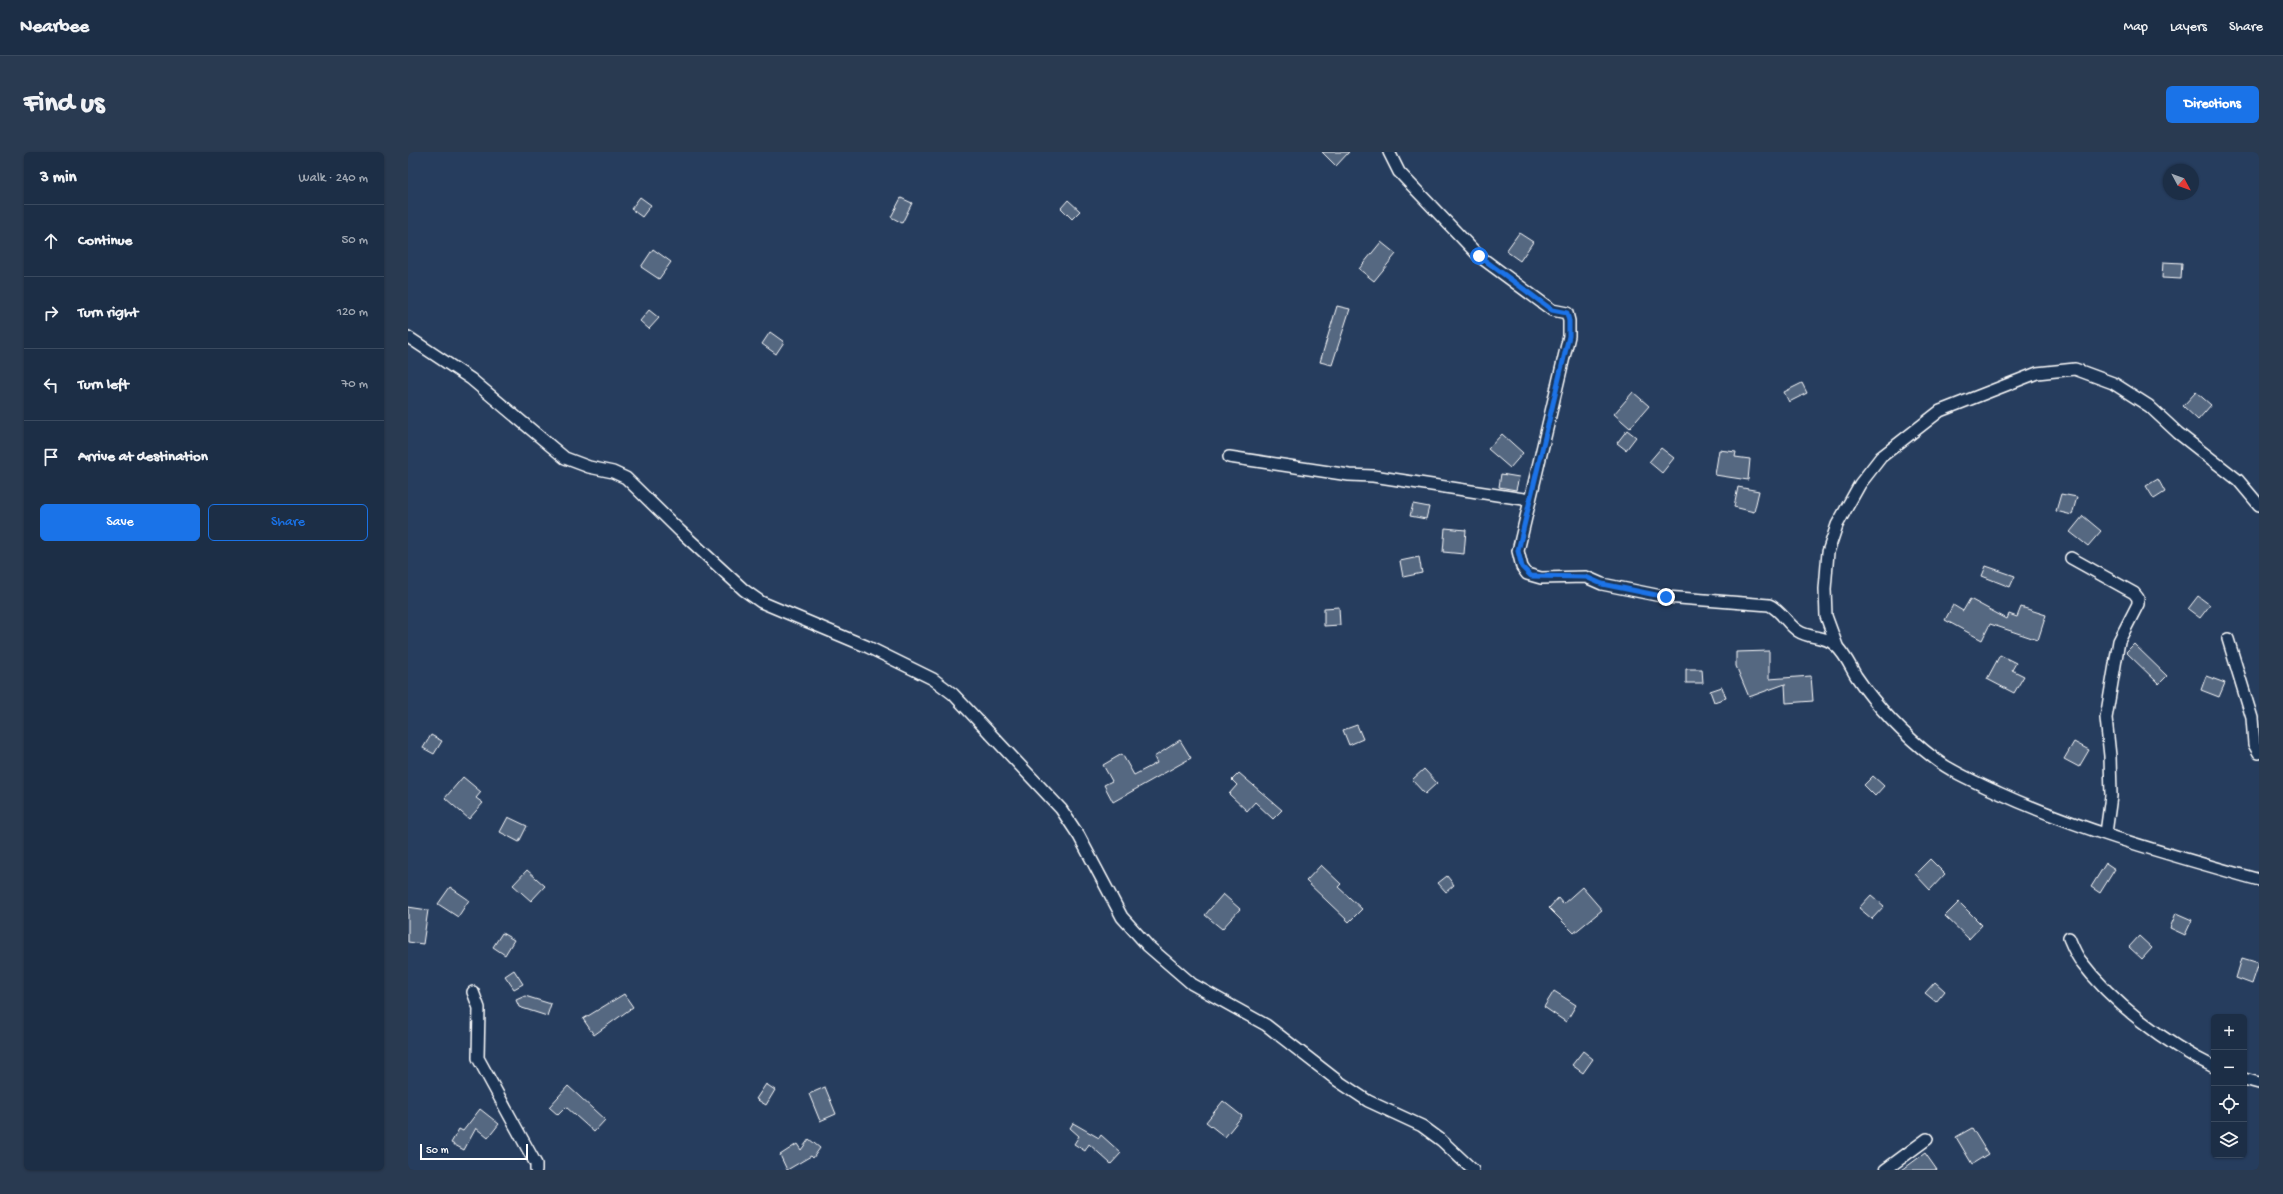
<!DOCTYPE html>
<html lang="en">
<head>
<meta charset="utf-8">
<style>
	body { margin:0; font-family:"Gochi Hand",sans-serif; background:#293a51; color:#f1f3f6 }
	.controls { position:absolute; right:12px; bottom:12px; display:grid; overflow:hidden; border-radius:6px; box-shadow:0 1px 3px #0004 }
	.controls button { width:36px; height:36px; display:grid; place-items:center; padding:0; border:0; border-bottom:1px solid #3a4a5f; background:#1c2e46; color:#f1f3f6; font:20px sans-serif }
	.compass { position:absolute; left:1755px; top:12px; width:36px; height:36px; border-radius:50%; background:#1c2e46; box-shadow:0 1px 3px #0004; rotate:131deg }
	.scale { position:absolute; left:12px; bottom:10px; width:108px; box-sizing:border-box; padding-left:4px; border:2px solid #fff; border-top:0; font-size:11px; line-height:14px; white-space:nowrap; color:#fff; -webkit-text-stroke:3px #1d3557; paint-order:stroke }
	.stop { position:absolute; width:12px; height:12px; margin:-9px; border:3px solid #1a73e8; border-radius:50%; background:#fff }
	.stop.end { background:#1a73e8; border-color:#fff; box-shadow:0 1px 4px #0008 }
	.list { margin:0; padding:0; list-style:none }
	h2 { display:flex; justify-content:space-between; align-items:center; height:52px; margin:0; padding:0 16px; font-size:17px }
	h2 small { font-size:13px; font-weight:400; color:#a0a8b3 }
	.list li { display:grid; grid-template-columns:26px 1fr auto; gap:12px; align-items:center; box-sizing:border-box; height:72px; padding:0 16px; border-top:1px solid #3a4a5f }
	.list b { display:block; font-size:15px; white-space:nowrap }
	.list em { font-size:13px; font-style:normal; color:#a0a8b3 }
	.actions { display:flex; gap:8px; padding:12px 16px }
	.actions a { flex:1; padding:9px 0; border:1px solid #1a73e8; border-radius:6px; text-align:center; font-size:14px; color:#1a73e8 }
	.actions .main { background:#1a73e8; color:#fff }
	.icon { flex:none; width:22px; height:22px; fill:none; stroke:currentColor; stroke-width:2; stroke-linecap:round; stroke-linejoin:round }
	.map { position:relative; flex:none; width:1851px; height:1018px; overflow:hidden; border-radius:6px }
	header { display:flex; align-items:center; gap:24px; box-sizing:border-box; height:56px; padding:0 20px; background:#1c2e46; border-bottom:1px solid #3a4a5f }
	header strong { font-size:19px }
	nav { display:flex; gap:22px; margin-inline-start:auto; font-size:14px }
	.intro { display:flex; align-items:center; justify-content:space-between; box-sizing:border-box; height:96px; padding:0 24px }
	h1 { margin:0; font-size:28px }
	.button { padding:10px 18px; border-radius:6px; background:#1a73e8; color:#fff; font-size:14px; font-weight:700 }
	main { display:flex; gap:24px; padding:0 24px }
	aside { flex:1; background:#1c2e46; border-radius:6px; box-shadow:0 1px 3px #0004 }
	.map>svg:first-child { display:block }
	.building { fill:#556781; stroke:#fff }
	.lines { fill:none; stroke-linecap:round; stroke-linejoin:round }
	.street-casing { stroke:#fff; stroke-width:14 }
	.street { stroke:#1d3557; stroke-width:11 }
	.route { stroke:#1a73e8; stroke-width:5 }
</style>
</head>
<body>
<header>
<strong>Nearbee</strong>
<nav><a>Map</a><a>Layers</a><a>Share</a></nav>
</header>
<div class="intro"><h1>Find us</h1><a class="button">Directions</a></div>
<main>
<aside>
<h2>3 min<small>Walk · 240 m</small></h2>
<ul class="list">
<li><svg class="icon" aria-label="ahead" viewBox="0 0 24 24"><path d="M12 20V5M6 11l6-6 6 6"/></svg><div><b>Continue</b></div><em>50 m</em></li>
<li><svg class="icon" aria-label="right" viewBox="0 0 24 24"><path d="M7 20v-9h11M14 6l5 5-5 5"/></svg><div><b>Turn right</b></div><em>120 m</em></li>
<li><svg class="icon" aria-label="left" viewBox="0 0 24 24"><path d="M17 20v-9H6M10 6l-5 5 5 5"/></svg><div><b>Turn left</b></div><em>70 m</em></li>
<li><svg class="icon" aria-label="arrive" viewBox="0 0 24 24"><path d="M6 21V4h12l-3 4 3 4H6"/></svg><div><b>Arrive at destination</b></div></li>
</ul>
<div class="actions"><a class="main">Save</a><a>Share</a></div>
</aside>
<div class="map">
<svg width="1851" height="1018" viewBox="0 0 1851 1018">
	<rect width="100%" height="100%" fill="#263d5e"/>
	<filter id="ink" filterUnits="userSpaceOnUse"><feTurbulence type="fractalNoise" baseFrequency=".025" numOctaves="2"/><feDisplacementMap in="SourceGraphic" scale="8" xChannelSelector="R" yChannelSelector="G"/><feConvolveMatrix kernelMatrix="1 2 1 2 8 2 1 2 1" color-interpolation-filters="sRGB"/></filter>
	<g filter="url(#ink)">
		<g class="building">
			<polygon points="914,0 941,0 928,14"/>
			<polygon points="232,45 243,53 234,65 223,57"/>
			<polygon points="493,46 504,51 494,71 483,65"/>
			<polygon points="660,48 672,59 664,67 653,56"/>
			<polygon points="1111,81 1125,90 1112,109 1098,99"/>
			<polygon points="973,90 988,102 966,129 951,117"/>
			<polygon points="245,97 263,110 251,127 233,115"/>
			<polygon points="1755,110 1774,111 1773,127 1754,126"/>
			<polygon points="929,154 942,157 924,213 912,210"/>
			<polygon points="241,158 251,166 241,177 232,169"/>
			<polygon points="362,180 376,190 368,202 354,192"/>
			<polygon points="1394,231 1399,241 1381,250 1376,240"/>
			<polygon points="1225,240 1241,254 1222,276 1206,262"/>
			<polygon points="1788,240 1803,253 1790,268 1775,254"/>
			<polygon points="1219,278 1228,285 1218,298 1209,291"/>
			<polygon points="1094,282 1115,301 1102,316 1080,297"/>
			<polygon points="1253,296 1266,306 1254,321 1241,310"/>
			<polygon points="1311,298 1328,300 1327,305 1342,307 1340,328 1307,323"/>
			<polygon points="1093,322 1111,325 1108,338 1091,335"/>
			<polygon points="1750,327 1757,340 1746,347 1738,334"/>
			<polygon points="1330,335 1351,339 1346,360 1326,355"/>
			<polygon points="1653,342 1669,345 1664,363 1648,359"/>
			<polygon points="1005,352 1021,355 1018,367 1002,364"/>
			<polygon points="1675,364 1693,379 1680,394 1662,380"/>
			<polygon points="1037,376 1058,378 1056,402 1035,400"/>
			<polygon points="1011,405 1014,421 995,425 992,409"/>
			<polygon points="1578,414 1607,424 1602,435 1574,424"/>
			<polygon points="1790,444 1802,453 1792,466 1780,457"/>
			<polygon points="1562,447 1599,467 1601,462 1609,465 1613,455 1638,463 1630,488 1582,472 1574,488 1537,468 1545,453 1555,459"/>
			<polygon points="931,455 932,473 916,474 916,456"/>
			<polygon points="1726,492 1759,524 1751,532 1718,500"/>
			<polygon points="1361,499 1361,527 1403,524 1405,549 1378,551 1377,532 1341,545 1328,514 1328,500"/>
			<polygon points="1592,503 1608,511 1604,518 1616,524 1606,541 1579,527"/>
			<polygon points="1278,517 1294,517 1295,531 1278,531"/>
			<polygon points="1798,524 1817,531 1811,545 1793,538"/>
			<polygon points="1314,535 1318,546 1306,550 1302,539"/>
			<polygon points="949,573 955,587 941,593 935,578"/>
			<polygon points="23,583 34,589 26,602 15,596"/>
			<polygon points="772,588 783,606 705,650 696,633 704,629 695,613 714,602 726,623 749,611 746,605"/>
			<polygon points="1666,590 1681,598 1671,615 1656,607"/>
			<polygon points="1016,617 1029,631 1017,642 1004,628"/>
			<polygon points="831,621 874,658 865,667 847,650 839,659 821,642 829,633 824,628"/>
			<polygon points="1465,624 1476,634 1467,644 1456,633"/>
			<polygon points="55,625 73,640 68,646 75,651 61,667 37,646"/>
			<polygon points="100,665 119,674 111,690 92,680"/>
			<polygon points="1522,707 1537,722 1522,738 1507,722"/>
			<polygon points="1698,711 1707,717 1692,741 1683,735"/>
			<polygon points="913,713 933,732 930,735 954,757 941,770 898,729"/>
			<polygon points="119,718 137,734 123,749 105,733"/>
			<polygon points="1039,724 1046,733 1038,740 1030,731"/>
			<polygon points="42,735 61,748 50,765 30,752"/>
			<polygon points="1174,735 1194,758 1166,781 1141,756 1150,746 1155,752"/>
			<polygon points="815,742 832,757 814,777 797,763"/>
			<polygon points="1463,743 1476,754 1464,767 1451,756"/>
			<polygon points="1551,750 1574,773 1561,787 1537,764"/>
			<polygon points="0,755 20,758 15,792 0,790"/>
			<polygon points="1768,761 1784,768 1777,783 1762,776"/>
			<polygon points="94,781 106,788 97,803 85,795"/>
			<polygon points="1731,784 1744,796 1734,807 1721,795"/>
			<polygon points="1834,806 1851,811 1844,832 1828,826"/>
			<polygon points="106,818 115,832 106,837 97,824"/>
			<polygon points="1527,830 1537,839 1528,850 1517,841"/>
			<polygon points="1146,839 1168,853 1158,870 1136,855"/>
			<polygon points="216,842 225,855 186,883 175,867"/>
			<polygon points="117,844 143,852 139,864 111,855 108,848"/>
			<polygon points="1175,899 1185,907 1175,921 1164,913"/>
			<polygon points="358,932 367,938 358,953 348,947"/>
			<polygon points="160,934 197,968 186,980 158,955 150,963 141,955"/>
			<polygon points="417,935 428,962 412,969 401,942"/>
			<polygon points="815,949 834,964 817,985 798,970"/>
			<polygon points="72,957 91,972 80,986 68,976 56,998 43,991 51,977 55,979"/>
			<polygon points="665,971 691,986 693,983 713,1001 703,1012 681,992 677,999 666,992 671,984 662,976"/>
			<polygon points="1564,976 1580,1002 1564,1012 1548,985"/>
			<polygon points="401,987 412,996 405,1006 403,1004 379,1018 372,1003 389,992 393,998"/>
			<polygon points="1517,1001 1529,1018 1494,1018"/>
		</g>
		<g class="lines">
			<defs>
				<g id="street">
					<path d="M981 0 991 20 1071 104 1144 158 1159 161 1161 169V184L1110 399 1114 415 1119 422 1133 426 1178 425 1194 432 1258 445 1361 453C1373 458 1379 472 1390 479 1402 487 1417 483 1428 494 1437 502 1442 514 1448 524 1469 555 1497 584 1527 607 1545 621 1570 631 1591 641 1674 679 1763 703 1851 728"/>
					<polyline points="0,185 63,227 157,306 181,315 205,320 218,326 272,379 336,438 353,450 460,495 525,527 545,542 653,657 671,684 714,765 740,794 784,832 858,873 930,929 960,949 1014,974 1033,988 1065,1018"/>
					<polyline points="821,305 941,323 965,324 1122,348"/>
					<polyline points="1663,406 1726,441 1730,446 1730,452 1711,489 1698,566 1702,604 1703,644 1698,681"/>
					<polyline points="1820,487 1844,566 1846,592 1851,601"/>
					<polyline points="1429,494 1418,464 1417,437 1420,400 1429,373 1452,332 1473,305 1532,259 1629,221 1667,217 1705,231 1741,254 1770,281 1830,328 1851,353"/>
					<path d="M1661 786C1664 793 1667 801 1672 808 1705 852 1757 891 1806 915"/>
					<polyline points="65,840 71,856 70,906 123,1003 128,1012 128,1018"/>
					<polyline points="1836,927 1851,931"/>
					<polyline points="1477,1018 1519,987"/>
				</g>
			</defs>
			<use href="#street" class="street-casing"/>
			<use href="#street" class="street"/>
		</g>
	</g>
	<g class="lines" filter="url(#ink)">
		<polyline class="route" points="1071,104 1144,158 1159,161 1161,169 1161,184 1110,399 1114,415 1123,424 1178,425 1194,432 1258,445"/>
	</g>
</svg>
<div class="controls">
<button>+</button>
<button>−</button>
<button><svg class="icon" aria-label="locate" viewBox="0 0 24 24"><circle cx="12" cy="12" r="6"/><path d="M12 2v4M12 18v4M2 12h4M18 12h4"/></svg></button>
<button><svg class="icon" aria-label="layers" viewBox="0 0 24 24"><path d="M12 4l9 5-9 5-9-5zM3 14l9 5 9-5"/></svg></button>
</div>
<svg class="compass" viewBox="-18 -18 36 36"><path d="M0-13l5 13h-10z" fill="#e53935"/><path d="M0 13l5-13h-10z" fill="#a0a8b3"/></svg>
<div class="scale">50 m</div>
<div class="stop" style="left:1071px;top:104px"></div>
<div class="stop end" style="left:1258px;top:445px"></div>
</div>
</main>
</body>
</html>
